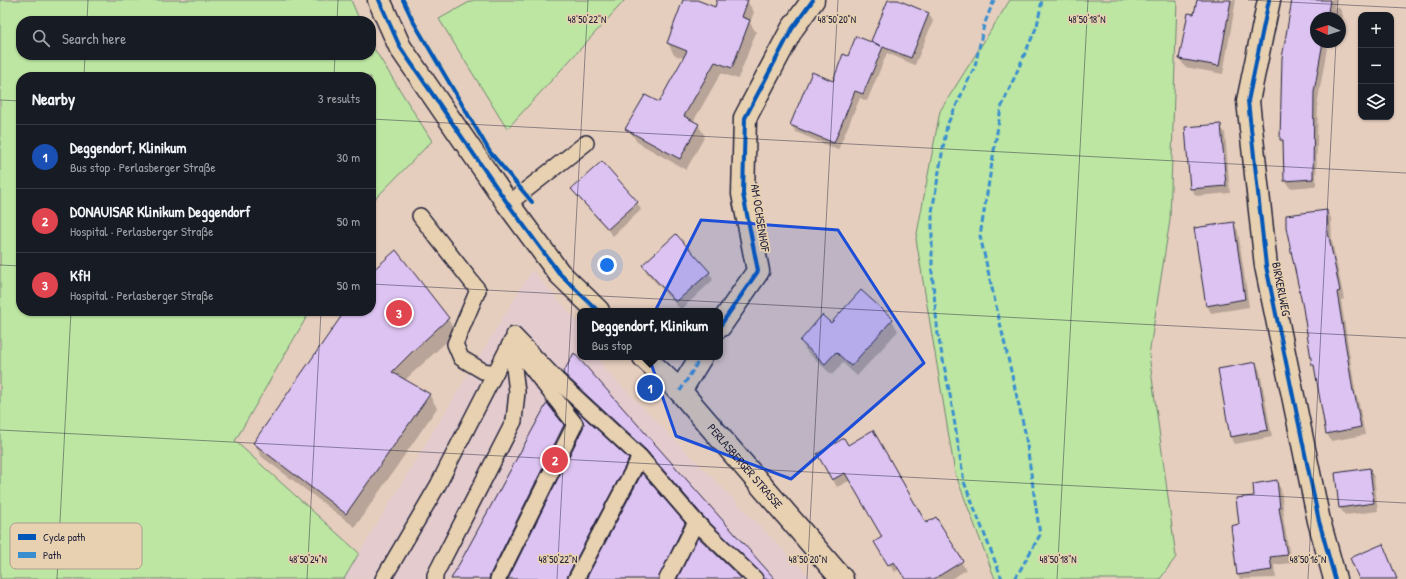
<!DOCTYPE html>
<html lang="en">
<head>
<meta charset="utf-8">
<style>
	body { margin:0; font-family:"Patrick Hand",sans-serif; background:#242831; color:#f1f3f6 }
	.controls { position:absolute; right:12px; top:12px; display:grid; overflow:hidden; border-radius:8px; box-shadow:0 1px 3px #0004 }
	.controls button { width:36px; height:36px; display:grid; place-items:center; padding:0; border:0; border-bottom:1px solid #363941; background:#171b24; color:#f1f3f6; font:20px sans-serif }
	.compass { position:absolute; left:1310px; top:12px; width:36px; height:36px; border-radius:50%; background:#171b24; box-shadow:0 1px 3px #0004; rotate:273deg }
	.you { position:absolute; left:607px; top:265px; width:14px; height:14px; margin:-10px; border:3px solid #fff; border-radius:50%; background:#1a73e8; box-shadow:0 0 0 6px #1a73e833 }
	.badge { display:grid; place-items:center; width:26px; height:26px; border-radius:50%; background:#c8321e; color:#fff; font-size:13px; font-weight:700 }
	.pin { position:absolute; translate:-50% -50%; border:2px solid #fff; box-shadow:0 1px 4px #0006 }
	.popup { position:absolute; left:577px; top:308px; width:146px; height:52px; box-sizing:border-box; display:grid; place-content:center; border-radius:8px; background:#171b24; filter:drop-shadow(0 1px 3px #0005); font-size:13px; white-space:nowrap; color:#9ea1a6 }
	.popup b { font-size:15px; color:#f1f3f6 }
	.popup::after { content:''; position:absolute; left:50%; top:100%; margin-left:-8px; border:8px solid transparent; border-top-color:#171b24 }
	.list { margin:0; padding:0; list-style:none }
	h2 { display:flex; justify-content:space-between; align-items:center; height:52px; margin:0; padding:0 16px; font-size:17px }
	h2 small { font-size:13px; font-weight:400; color:#9ea1a6 }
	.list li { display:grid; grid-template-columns:26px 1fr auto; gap:12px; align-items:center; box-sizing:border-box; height:64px; padding:0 16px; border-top:1px solid #363941 }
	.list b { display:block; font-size:15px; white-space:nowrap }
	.list p { margin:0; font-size:13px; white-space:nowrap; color:#9ea1a6 }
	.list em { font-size:13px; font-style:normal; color:#9ea1a6 }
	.icon { flex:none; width:22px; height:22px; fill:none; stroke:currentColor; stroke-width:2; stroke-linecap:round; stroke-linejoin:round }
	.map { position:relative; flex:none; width:1406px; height:579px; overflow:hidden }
	.search { position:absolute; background:#171b24; box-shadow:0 1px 3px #0004; left:16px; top:16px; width:360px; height:44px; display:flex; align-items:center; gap:10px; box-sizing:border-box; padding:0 14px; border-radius:16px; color:#9ea1a6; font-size:15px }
	.panel { position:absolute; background:#171b24; box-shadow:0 1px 3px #0004; left:16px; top:72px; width:360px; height:244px; border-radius:16px }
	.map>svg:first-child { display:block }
	.built { fill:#e3cbce }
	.green { fill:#bce6a2; stroke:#6f846e }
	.shadow { fill:#0003 }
	.building { fill:#ddc3f2; stroke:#22223b }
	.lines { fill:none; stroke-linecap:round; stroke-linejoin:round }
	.service-casing { stroke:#22223b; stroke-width:18 }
	.minor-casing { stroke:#22223b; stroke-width:25 }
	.tertiary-casing { stroke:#22223b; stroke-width:25 }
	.service { stroke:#e8d1b1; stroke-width:15 }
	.minor { stroke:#e8d1b1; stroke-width:22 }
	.tertiary { stroke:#e8d1b1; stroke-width:22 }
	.quiet { stroke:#398ed0; stroke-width:3; stroke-dasharray:6 3; stroke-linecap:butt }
	.cycleway-casing { stroke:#e8d1b1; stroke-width:6 }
	.cycleway { stroke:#0057b8; stroke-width:4 }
	.marked { fill:#1d4ed8; fill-opacity:0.2; stroke:#1d4ed8; stroke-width:3; stroke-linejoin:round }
	.ticks { fill:none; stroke:#22223b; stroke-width:1; stroke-opacity:0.45 }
	.labels { text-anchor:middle; stroke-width:3.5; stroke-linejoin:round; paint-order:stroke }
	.street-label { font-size:12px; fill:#22223b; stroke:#e8d1b1 }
	.key { fill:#e8d1b1; stroke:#ad9c8e; stroke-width:1 }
	.key-label { font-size:11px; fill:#22223b }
	.ticks-label { font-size:10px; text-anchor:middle; fill:#22223b; stroke:#e8d1b1; stroke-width:3.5; stroke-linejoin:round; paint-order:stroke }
</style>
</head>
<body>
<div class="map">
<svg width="1406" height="579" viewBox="0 0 1406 579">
	<rect width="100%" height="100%" fill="#e6cebe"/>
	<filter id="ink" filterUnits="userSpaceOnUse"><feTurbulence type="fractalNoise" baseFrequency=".025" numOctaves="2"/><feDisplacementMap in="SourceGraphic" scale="8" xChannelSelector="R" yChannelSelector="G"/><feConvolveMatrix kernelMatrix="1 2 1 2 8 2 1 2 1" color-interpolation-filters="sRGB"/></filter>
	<g filter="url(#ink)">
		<polygon class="built" points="532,270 580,325 580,357 599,357 604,368 812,579 344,579 359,553"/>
		<g class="green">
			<polygon points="0,0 351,0 360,21 21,21 21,55 371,55 371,44 432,141 374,200 371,205 371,77 21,77 21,311 310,311 235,441 359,553 344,579 0,579"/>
			<polygon points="473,0 625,0 507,129 439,19"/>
			<polygon points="1010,0 1177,0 1170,220 1149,355 1176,557 1160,579 995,579 955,473 916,239 940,111"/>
		</g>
		<g class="shadow">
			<polygon points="684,0 694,0 715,8 718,0 747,1 754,12 750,23 756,32 738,79 721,73 693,122 698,125 705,136 686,170 637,142 630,131 659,104 684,58 674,55 668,43"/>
			<polygon points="889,0 895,0 929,14 933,21 915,65 887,53 867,101 860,98 838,150 796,132 791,125 833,83 848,57 873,44 872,41"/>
			<polygon points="1198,0 1236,0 1223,74 1185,67 1180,59 1195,16"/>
			<polygon points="1292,0 1336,0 1335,7 1339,7 1343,15 1340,32 1340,18 1316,18 1316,42 1328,42 1318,100 1316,186 1290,188 1285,181 1284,145 1281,140 1283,58"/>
			<polygon points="1220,125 1225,133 1230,193 1196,196 1191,188"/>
			<polygon points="573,189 637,202 641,210 613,236 577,196"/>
			<polygon points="1327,211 1331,218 1332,241 1344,299 1341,300 1356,396 1358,399 1365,435 1331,441 1327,434 1315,369 1313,365"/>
			<polygon points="1233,223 1238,231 1249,307 1211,313 1207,305"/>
			<polygon points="396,251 448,319 456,333 405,380 429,394 437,408 355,527 262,457 254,443 346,311 371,311 371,273"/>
			<polygon points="643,265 709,272 713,280 681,310 647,273"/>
			<polygon points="892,320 898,331 857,376 843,363 832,375 807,352 801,341 831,325"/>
			<polygon points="574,355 774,579 763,579 712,530 572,387 564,373"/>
			<polygon points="1256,363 1260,371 1272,437 1235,444 1231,437"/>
			<polygon points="578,413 628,460 636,473 581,579 509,579 584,428 585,424"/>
			<polygon points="564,426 572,440 502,579 453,579"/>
			<polygon points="847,446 926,524 936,519 966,570 951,579 906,579 900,569 894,572 876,542 883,537 851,480 837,487 818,454"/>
			<polygon points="1369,469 1374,477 1378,511 1345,515 1340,508"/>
			<polygon points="1276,481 1281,489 1284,516 1283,516 1291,563 1274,565 1276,578 1240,579 1238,575 1240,524 1255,497"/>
			<polygon points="684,524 692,538 672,579 587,579"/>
		</g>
		<g class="building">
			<polygon points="683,0 697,0 715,7 717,0 748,0 742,17 750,20 732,68 715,62 684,116 699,124 680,159 625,129 645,95 659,102 687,51 667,43"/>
			<polygon points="888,0 898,0 929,13 911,58 883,47 863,94 855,91 834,143 790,125 812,72 833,81 843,54 848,56 856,36 881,46 871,41"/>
			<polygon points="1197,0 1231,0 1219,66 1179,59 1188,13 1194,14"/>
			<polygon points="1292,0 1330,0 1327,18 1316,18 1316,42 1323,42 1314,92 1313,179 1284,181 1283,140 1280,140 1282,58"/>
			<polygon points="1221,124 1226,186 1190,189 1185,127"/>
			<polygon points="602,161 638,202 608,229 571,189"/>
			<polygon points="1327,210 1328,232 1340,291 1337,292 1353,391 1354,391 1361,427 1326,434 1314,365 1312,365 1303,308 1286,227 1286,215"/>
			<polygon points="1234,222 1245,299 1206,306 1194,228"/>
			<polygon points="676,234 710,272 676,302 642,265"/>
			<polygon points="396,250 449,318 412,352 392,372 430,394 346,514 253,443 345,311 371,311 371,272"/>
			<polygon points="861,290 893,319 851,366 836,352 825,364 800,341 822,315 831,323"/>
			<polygon points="574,353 775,579 764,579 761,573 703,516 646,450 563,373"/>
			<polygon points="1256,362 1268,430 1230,437 1218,369"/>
			<polygon points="547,403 564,425 490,575 489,579 451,579"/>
			<polygon points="574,408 629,459 568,575 567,579 508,579 583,428 584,424 582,419"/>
			<polygon points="873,430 926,523 936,517 963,561 934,579 905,579 894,562 888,565 874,542 882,537 845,473 832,480 817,454 844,438 848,445"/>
			<polygon points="1370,468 1374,503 1339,508 1335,473"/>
			<polygon points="642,473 685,523 658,579 586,579"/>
			<polygon points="1277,480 1280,508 1279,508 1287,555 1270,557 1272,570 1237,575 1231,526 1239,524 1236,498 1254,496 1253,484"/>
			<polygon points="698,537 742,579 677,579"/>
			<polygon points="1383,544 1397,579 1359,579 1350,558"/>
		</g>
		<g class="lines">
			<defs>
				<g id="service">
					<polyline points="508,204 586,143"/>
					<polyline points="420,216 478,290 455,344 461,358 483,371 495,373"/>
					<polyline points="514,335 557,380 640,457 696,522 755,579"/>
					<polyline points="383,579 438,485 511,342"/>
					<polyline points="435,579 435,575 514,421 517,392 511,343"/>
					<polyline points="498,579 575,424 519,352"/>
					<polyline points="576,579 640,457"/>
					<polyline points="667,579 696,522"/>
				</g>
				<g id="minor">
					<polyline points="1269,0 1248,101 1266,266 1319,521 1335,579"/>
					<polyline points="720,326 758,271 743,194 745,118 792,29 813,0"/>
					<polyline points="680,391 701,357"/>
				</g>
				<g id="tertiary">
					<polyline points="379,0 400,47 508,204 559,273 598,311"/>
					<path id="s1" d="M644 357 680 391 842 579"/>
				</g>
			</defs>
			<use href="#service" class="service-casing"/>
			<use href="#minor" class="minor-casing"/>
			<use href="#tertiary" class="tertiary-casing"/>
			<use href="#service" class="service"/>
			<use href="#minor" class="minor"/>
			<use href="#tertiary" class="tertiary"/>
			<g class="quiet">
				<polyline points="994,0 984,25 975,66 947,125 932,212 932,272 938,335 951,400 964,482 1002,579"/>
				<polyline points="680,391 701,357"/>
				<polyline points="1015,579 1040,535 1025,432 980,236 1001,108 1037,26 1042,0"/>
			</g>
			<defs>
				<g id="cycleway">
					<polyline points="379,0 400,47 508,204 559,273 598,311"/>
					<polyline points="403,0 413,21 490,152 532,202"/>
					<polyline points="1269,0 1248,101 1266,266 1319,521 1335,579"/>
					<polyline points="720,326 758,271 743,194 745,118 792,29 813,0"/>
				</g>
			</defs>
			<use href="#cycleway" class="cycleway-casing"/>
			<use href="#cycleway" class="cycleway"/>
		</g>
	</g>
	<path class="marked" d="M701 220 838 230 924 363 791 479 676 436 642 337Z"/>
	<path class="ticks" d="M1248 0 1406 8M1337 18 1338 0M87 21 88 0M337 21 338 0M84 77 85 55M334 77 335 55M0 100 21 101M371 119 1406 173M0 265 21 266M371 284 1406 338M0 430 1406 503M57 579 71 311M307 579 321 311M557 579 588 0M807 579 838 0M1057 579 1088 0M1308 579 1336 42"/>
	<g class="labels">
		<g class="street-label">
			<text transform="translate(760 218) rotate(81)" y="4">AM OCHSENHOF</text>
			<text transform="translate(1281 289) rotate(79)" y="4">BIRKERLWEG</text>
			<text dy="4" stroke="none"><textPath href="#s1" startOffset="149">PERLASBERGER STRASSE</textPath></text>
		</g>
	</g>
	<rect x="10" y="523" width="132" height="46" rx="6" class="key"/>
	<rect x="18" y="534" width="18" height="6" fill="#0057b8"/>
	<rect x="18" y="552" width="18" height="6" fill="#398ed0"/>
	<g class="key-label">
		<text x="43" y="541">Cycle path</text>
		<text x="43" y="559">Path</text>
	</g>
	<g class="ticks-label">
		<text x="587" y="23">48°50'22"N</text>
		<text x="837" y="23">48°50'20"N</text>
		<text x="1087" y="23">48°50'18"N</text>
		<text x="308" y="563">48°50'24"N</text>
		<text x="558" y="563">48°50'22"N</text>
		<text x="808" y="563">48°50'20"N</text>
		<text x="1058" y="563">48°50'18"N</text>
		<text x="1308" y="563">48°50'16"N</text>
	</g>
</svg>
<div class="controls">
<button>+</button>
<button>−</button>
<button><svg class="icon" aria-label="layers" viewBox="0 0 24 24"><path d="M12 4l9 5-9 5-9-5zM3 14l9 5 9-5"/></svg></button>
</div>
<svg class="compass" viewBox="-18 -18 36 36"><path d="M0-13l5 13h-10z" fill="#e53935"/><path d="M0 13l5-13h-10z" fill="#9ea1a6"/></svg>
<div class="you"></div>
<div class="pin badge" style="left:650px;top:388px;background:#1a4fb4">1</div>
<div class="popup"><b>Deggendorf, Klinikum</b>Bus stop</div>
<div class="pin badge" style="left:555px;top:460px;background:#e0444e">2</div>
<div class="pin badge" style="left:399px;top:313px;background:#e0444e">3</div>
<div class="search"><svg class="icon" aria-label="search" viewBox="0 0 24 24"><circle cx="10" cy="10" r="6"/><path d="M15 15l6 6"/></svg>Search here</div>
<section class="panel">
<h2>Nearby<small>3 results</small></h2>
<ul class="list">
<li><span class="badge" style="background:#1a4fb4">1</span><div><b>Deggendorf, Klinikum</b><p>Bus stop · Perlasberger Straße</p></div><em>30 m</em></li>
<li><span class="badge" style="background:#e0444e">2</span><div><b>DONAUISAR Klinikum Deggendorf</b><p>Hospital · Perlasberger Straße</p></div><em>50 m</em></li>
<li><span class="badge" style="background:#e0444e">3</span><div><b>KfH</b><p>Hospital · Perlasberger Straße</p></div><em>50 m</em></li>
</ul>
</section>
</div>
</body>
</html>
